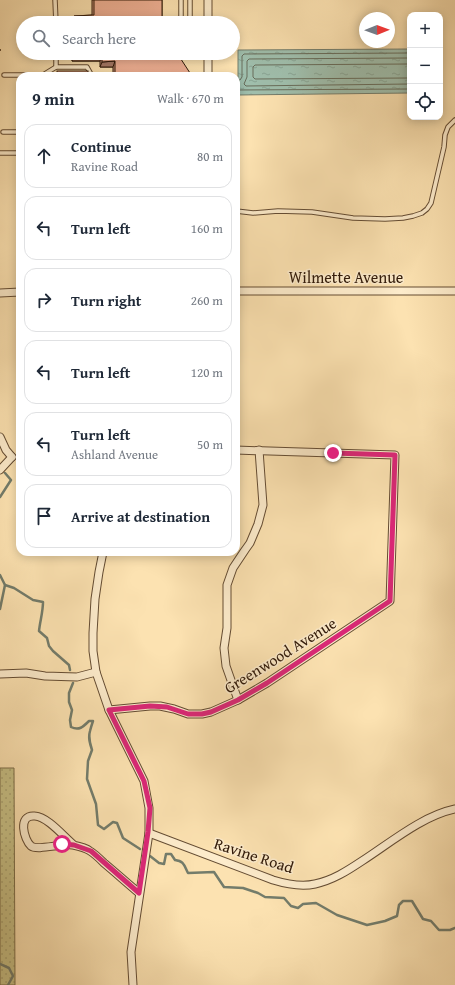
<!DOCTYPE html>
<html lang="en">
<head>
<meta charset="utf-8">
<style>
	body { margin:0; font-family:"Gentium Book Plus",serif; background:#f2f2f3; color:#1f2937 }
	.controls { position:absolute; right:12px; top:12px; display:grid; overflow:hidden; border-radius:8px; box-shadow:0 2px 10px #0003 }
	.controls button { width:36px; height:36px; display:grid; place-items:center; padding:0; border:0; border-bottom:1px solid #e0e1e3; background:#fff; color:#1f2937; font:20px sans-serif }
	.compass { position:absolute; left:359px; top:12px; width:36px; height:36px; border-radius:50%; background:#fff; box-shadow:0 2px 10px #0003; rotate:89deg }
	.stop { position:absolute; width:12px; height:12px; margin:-9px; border:3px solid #db2777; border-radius:50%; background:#fff }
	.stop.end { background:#db2777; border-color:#fff; box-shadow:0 1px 4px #0008 }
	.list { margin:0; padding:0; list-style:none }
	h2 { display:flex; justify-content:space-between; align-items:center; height:52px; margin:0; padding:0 16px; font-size:17px }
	h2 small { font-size:13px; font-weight:400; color:#747a83 }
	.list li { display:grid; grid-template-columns:26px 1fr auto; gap:12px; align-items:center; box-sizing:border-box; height:64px; margin:0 8px 8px; padding:0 8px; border:1px solid #e0e1e3; border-radius:12px }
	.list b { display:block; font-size:15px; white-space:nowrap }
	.list p { margin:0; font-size:13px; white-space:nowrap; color:#747a83 }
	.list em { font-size:13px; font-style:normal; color:#747a83 }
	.icon { flex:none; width:22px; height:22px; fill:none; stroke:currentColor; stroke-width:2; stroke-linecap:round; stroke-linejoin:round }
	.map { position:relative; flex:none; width:455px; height:985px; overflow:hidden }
	.search { position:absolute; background:#fff; box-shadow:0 2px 10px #0003; left:16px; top:16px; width:224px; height:44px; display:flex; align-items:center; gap:10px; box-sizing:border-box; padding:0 14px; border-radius:22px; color:#747a83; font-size:15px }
	.panel { position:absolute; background:#fff; box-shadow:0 2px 10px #0003; left:16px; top:72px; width:224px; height:484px; border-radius:12px }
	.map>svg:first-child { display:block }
	.park { fill:url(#park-dots); stroke:#7c6d48 }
	.water { fill:url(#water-ripples); stroke:#737c6b }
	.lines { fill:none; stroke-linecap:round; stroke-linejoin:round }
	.shore { stroke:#686c5a; stroke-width:1 }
	.stream { stroke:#737c6b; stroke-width:2.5 }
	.lane-casing { stroke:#644c33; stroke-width:5.5 }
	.street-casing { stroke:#644c33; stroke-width:9 }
	.path { stroke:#311a09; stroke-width:1.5; stroke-dasharray:1 2; stroke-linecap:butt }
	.lane { stroke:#fdeccc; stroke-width:3.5 }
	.street { stroke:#fdeccc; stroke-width:7 }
	.wall { fill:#cd967e; stroke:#311a09 }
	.shaded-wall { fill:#a77a67; stroke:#311a09 }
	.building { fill:#eeaf93; stroke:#311a09 }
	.route { stroke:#db2777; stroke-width:5 }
	.labels { text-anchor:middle; stroke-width:3; stroke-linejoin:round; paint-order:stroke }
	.street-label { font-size:16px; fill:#311a09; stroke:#fdeccc }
</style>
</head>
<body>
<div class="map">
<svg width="455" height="985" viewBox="0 0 455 985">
	<defs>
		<pattern id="park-dots" width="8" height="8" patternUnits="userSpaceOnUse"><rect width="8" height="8" fill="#c7c086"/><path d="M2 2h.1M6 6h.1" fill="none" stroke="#aba472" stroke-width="1.8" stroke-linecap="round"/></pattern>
		<pattern id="water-ripples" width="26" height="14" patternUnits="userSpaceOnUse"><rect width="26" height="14" fill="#9fbeac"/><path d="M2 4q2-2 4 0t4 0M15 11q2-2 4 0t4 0" fill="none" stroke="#89a393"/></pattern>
	</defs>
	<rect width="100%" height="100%" fill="#fce2b1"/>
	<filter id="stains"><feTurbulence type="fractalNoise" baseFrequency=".005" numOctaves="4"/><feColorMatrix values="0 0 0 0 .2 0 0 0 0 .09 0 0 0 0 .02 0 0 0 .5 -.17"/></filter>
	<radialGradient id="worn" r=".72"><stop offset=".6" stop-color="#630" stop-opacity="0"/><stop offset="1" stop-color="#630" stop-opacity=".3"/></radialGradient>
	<polygon class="park" points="0,768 14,768 15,985 0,985"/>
	<polygon class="water" points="410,49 410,93 238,95 238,50"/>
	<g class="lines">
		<g class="shore">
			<polyline points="410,58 249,59 247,61 247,77 244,84 246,86 410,84"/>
			<polyline points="410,64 255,65 253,67 253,77 255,79 410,78"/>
			<polyline points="236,80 240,80 242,77 242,56 244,54 410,53"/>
			<polyline points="236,90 410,89"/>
		</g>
		<g class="stream">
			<polyline points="0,497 11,480 5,473"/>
			<polyline points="0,575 5,585 0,609"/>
			<path d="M5 585 14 588 33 600 43 602C43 612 40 621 39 631L47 638 49 646 53 651 69 665 70 670"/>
			<path d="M73 683 69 693V702L72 710 70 720 71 727C79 731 83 727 89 721H93C92 724 91 727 90 731 88 738 90 744 92 750L88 761 87 779 96 804 98 825 104 829 113 822 117 823 123 838 140 849"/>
			<path d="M150 856 159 863 164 864 166 854H171L175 860C184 861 184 865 188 873L214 872 224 887 243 888 258 893 265 897 284 898 291 906 298 908 303 904 316 903 337 915 367 925 385 921 397 916 399 905 403 901H412L423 919 431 921 439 930H450L455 928"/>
			<polyline points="0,964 9,968 13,976 8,985"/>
		</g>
		<defs>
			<g id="lane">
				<polyline points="55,0 56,23"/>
				<polyline points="181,0 181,23"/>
				<polyline points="190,23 190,0"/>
				<polyline points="195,53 208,53"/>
				<polyline points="56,67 87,67 92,76"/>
				<polyline points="4,75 43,75 56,67 56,53"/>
				<polyline points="3,132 20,132"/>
				<polyline points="0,153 20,153"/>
				<polyline points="236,211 253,213 278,211 312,212 353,218 385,219 403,218 413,216 422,213 427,209 431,203 444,147 445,135 448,127 455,120"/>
			</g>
			<g id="street">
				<polyline points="208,0 208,23"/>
				<polyline points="208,76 208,53"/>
				<polyline points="236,291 455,291"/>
				<polyline points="0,293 20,292"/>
				<polyline points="0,437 6,450 12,457"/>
				<polyline points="0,470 12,457"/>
				<polyline points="103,552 99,572 95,599 93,633 93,651 96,672 109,710 144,781 149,808 149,833 131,952 133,985"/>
				<polyline points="0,674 26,673 45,676 77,677 96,672"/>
				<polyline points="238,700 226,666 224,648 227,628 227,585 233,568 245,550 250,543 258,524 263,505 259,450"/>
				<polyline points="109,710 150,706 160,706 174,709 188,714 202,714 211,712 238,700 267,683 390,601 395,455 236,450"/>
				<path d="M149 833 273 880C286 884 302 887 315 884 333 880 347 871 362 861 390 843 422 816 455 809"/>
				<path d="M74 845C64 837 48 817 35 816 17 814 24 840 31 846 37 851 63 843 73 845 78 846 86 848 90 851 95 854 100 859 104 863 116 873 127 883 139 893"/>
			</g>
		</defs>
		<use href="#lane" class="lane-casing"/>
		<use href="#street" class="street-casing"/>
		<polyline class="path" points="0,50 2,50"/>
		<use href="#lane" class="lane"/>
		<use href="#street" class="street"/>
	</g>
	<g class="wall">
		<polygon points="92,0 162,0 162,23 72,23 72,21 74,16 92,15"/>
		<polygon points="72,53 177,53 188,76 113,76 113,67 100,67 100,61 72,61"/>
	</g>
	<g class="shaded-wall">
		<polygon points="74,56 102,56 100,61 72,61"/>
		<polygon points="115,61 113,67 100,67 102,62"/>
	</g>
	<g class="building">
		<polygon points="94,0 162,0 162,23 74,23 74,16 94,15"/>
		<polygon points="74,53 177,53 190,73 184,76 147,76 145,73 145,76 115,76 115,61 102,62 102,56 74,56"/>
		<rect x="57" y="71" width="31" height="5"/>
	</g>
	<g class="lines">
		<polyline class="route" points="62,844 74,845 91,851 139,893 148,832 150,808 144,781 109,710 150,706 167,707 188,714 202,714 211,712 238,700 267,683 390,601 395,455 333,453"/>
	</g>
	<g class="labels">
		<g class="street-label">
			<text x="346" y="283">Wilmette Avenue</text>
			<text transform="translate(280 655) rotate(-32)" y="6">Greenwood Avenue</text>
			<text transform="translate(254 855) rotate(18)" y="6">Ravine Road</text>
		</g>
	</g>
	<rect width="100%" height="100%" filter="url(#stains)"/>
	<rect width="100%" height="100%" fill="url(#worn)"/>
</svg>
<div class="controls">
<button>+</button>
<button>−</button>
<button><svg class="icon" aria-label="locate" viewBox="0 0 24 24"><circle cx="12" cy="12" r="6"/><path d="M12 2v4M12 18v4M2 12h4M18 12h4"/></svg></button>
</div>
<svg class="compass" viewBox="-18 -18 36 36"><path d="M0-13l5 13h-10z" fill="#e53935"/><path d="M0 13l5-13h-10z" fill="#747a83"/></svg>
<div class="stop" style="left:62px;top:844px"></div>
<div class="stop end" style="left:333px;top:453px"></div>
<div class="search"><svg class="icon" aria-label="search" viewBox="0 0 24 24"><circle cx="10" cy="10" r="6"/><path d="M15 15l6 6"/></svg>Search here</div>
<section class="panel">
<h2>9 min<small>Walk · 670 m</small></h2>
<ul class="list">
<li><svg class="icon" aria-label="ahead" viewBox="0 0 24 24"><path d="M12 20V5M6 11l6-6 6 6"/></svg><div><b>Continue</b><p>Ravine Road</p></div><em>80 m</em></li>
<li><svg class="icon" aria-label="left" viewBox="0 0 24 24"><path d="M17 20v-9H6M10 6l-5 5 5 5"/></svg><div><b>Turn left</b></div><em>160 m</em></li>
<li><svg class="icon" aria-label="right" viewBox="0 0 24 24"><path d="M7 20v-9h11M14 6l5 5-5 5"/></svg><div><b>Turn right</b></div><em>260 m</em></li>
<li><svg class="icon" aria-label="left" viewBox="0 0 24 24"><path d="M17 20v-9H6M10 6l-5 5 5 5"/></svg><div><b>Turn left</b></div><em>120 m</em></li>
<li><svg class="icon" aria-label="left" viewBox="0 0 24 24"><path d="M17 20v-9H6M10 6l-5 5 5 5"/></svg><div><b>Turn left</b><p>Ashland Avenue</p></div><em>50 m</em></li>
<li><svg class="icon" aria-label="arrive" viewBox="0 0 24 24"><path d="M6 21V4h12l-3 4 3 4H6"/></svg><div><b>Arrive at destination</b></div></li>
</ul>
</section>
</div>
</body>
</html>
